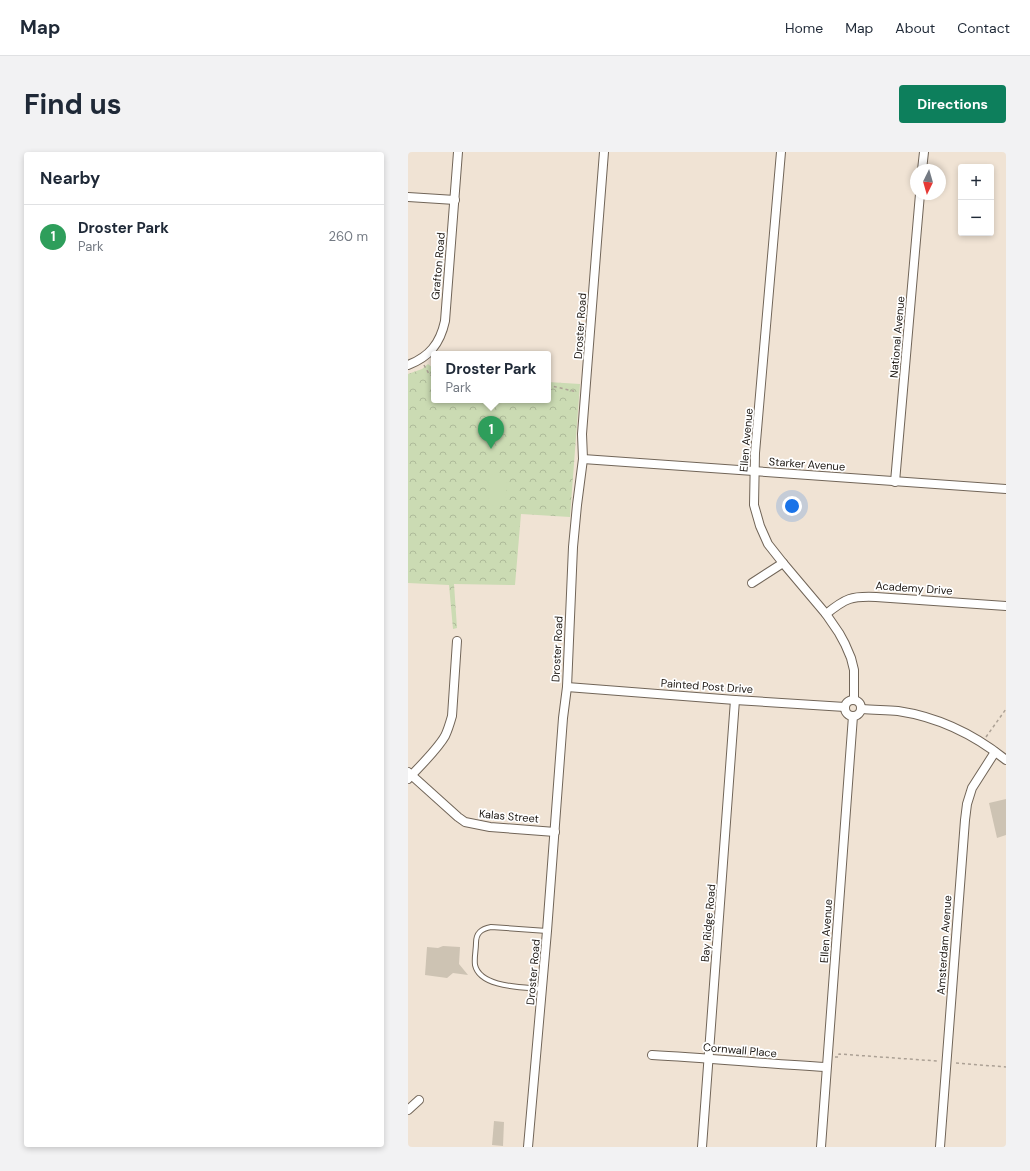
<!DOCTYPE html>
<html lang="en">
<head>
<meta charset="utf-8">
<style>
	body { margin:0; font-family:"DM Sans",sans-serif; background:#f2f2f3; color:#1f2937 }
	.controls { position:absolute; right:12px; top:12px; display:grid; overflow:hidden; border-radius:4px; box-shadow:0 2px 6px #0003 }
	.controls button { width:36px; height:36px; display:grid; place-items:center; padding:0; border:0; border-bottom:1px solid #e0e1e3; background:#fff; color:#1f2937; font:20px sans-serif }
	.compass { position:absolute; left:502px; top:12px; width:36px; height:36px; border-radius:50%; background:#fff; box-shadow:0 2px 6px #0003; rotate:185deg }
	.you { position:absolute; left:384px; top:354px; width:14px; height:14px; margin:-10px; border:3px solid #fff; border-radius:50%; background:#1a73e8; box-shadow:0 0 0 6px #1a73e833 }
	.badge { display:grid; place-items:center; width:26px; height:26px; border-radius:50%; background:#0d7f5c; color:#fff; font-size:13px; font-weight:700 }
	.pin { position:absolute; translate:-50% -33px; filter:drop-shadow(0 1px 2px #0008) }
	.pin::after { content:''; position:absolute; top:21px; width:14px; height:12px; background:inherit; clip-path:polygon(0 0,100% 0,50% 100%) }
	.popup { position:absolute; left:23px; top:199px; width:120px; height:52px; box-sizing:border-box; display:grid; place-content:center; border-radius:4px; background:#fff; filter:drop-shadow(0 1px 3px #0005); font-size:13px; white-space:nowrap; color:#747a83 }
	.popup b { font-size:15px; color:#1f2937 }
	.popup::after { content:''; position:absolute; left:50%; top:100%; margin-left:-8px; border:8px solid transparent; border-top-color:#fff }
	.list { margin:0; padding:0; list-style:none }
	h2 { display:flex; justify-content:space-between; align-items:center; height:52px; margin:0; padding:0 16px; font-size:17px }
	h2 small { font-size:13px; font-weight:400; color:#747a83 }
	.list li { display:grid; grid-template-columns:26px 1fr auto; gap:12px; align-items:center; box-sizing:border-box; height:64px; padding:0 16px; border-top:1px solid #e0e1e3 }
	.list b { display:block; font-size:15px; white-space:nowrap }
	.list p { margin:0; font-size:13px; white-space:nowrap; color:#747a83 }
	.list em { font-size:13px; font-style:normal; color:#747a83 }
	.map { position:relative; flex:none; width:598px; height:995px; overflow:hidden; border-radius:4px }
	header { display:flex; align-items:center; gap:24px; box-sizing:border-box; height:56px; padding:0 20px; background:#fff; border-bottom:1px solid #e0e1e3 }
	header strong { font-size:19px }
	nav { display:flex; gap:22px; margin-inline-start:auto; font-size:14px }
	.intro { display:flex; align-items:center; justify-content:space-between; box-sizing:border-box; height:96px; padding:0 24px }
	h1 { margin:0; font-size:28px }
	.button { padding:10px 18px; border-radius:4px; background:#0d7f5c; color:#fff; font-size:14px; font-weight:700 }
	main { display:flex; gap:24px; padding:0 24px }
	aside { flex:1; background:#fff; border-radius:4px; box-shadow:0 2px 6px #0003 }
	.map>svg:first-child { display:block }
	.park { fill:url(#park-crowns) }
	.garden { fill:#cbdbb3 }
	.building { fill:#cdc3b3 }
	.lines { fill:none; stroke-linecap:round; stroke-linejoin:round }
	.lane-casing { stroke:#716558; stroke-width:6 }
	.street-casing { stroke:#716558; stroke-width:10 }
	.path { stroke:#aca195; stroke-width:1.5; stroke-dasharray:3 3; stroke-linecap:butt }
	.lane { stroke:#fff; stroke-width:4 }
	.street { stroke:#fff; stroke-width:8 }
	.labels { text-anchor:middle; stroke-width:3.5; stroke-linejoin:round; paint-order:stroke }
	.street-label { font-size:11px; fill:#1c1712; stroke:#fff }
</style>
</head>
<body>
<header>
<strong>Map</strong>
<nav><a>Home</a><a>Map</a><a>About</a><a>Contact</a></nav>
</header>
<div class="intro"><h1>Find us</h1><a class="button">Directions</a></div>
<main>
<aside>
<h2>Nearby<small></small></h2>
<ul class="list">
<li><span class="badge" style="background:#2e9e5b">1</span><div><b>Droster Park</b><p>Park</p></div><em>260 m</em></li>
</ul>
</aside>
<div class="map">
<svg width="598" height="995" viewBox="0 0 598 995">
	<defs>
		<pattern id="park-crowns" width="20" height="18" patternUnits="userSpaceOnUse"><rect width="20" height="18" fill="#cbdbb3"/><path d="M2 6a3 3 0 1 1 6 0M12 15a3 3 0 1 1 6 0" fill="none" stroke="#aebb99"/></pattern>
	</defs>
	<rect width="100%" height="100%" fill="#f0e3d4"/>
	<polygon class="park" points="20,212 26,217 26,248 140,248 140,230 172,232 162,365 113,362 107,433 46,432 49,476 45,477 41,433 0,431 0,222 14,217"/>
	<polygon class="garden" points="81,322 99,324 97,354 80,353"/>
	<g class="building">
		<polygon points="598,647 598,683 589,686 581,651"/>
		<polygon points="35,794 52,795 51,812 60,823 45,821 39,826 17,823 19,795 30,796"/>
		<polygon points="86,969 96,970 95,994 84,993"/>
	</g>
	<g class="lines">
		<defs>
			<path id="lane" d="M134 837C116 835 72 836 67 813 66 806 68 798 68 791 68 781 73 777 83 775L139 779"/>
			<g id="street">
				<polyline points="373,0 347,301 346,353 352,374 360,392 375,411 418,462 431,481 437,492 443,506 446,518 446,547"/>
				<polyline points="514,18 516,0"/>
				<polyline points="0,45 47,48"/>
				<path d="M0 213C21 205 32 192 37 169L50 0"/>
				<polyline points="175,307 598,337"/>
				<polyline points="487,330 512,42"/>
				<polyline points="344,431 375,411"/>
				<path d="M418 462C438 446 443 444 468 445L598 454"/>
				<polyline points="159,535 327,548 437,555"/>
				<circle cx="445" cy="556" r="8"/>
				<path d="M454 557C466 558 478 558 490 559 530 565 567 583 598 608"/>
				<polyline points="0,620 50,665 57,670 82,675 147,680"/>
				<path d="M0 627C11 615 29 598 37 584 40 578 42 571 44 564L49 489"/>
				<path d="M244 903C302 906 360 912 418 915"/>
				<polyline points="0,958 11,948"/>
				<polyline points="120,995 139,779 155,566 159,535 165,395 169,353 175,307 174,282 196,0"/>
				<polyline points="294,995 327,548"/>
				<polyline points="413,995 445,564"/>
				<polyline points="532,995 557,668 559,652 564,636 587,600"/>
			</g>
		</defs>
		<use href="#lane" class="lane-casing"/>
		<use href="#street" class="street-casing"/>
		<g class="path">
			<polyline points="16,213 21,222 26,225"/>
			<polyline points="140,233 169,240"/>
			<polyline points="578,585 598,557"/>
			<polyline points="427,905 431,905 431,902 529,909"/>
			<polyline points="548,911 598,915"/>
		</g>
		<use href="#lane" class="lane"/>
		<use href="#street" class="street"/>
	</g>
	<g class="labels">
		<g class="street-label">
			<text transform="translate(30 114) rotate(-85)" y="4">Grafton Road</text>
			<text transform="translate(172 174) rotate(-86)" y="4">Droster Road</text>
			<text transform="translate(489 185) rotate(-85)" y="4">National Avenue</text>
			<text transform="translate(338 288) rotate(-85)" y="4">Ellen Avenue</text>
			<text transform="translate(399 312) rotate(4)" y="4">Starker Avenue</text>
			<text transform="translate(506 436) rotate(4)" y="4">Academy Drive</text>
			<text transform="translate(149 497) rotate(-87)" y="4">Droster Road</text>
			<text transform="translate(299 534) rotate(4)" y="4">Painted Post Drive</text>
			<text transform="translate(101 664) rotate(5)" y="4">Kalas Street</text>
			<text transform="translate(300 771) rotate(-85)" y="4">Bay Ridge Road</text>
			<text transform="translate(418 779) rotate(-86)" y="4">Ellen Avenue</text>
			<text transform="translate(536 793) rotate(-86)" y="4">Amsterdam Avenue</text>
			<text transform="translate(125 820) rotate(-85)" y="4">Droster Road</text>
			<text transform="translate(332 898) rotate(5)" y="4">Cornwall Place</text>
		</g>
	</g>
</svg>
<div class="controls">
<button>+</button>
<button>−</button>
</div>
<svg class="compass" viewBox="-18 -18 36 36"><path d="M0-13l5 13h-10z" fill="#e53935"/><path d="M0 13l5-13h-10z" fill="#747a83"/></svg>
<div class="you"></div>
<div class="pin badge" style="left:83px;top:297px;background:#2e9e5b">1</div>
<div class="popup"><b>Droster Park</b>Park</div>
</div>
</main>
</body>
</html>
